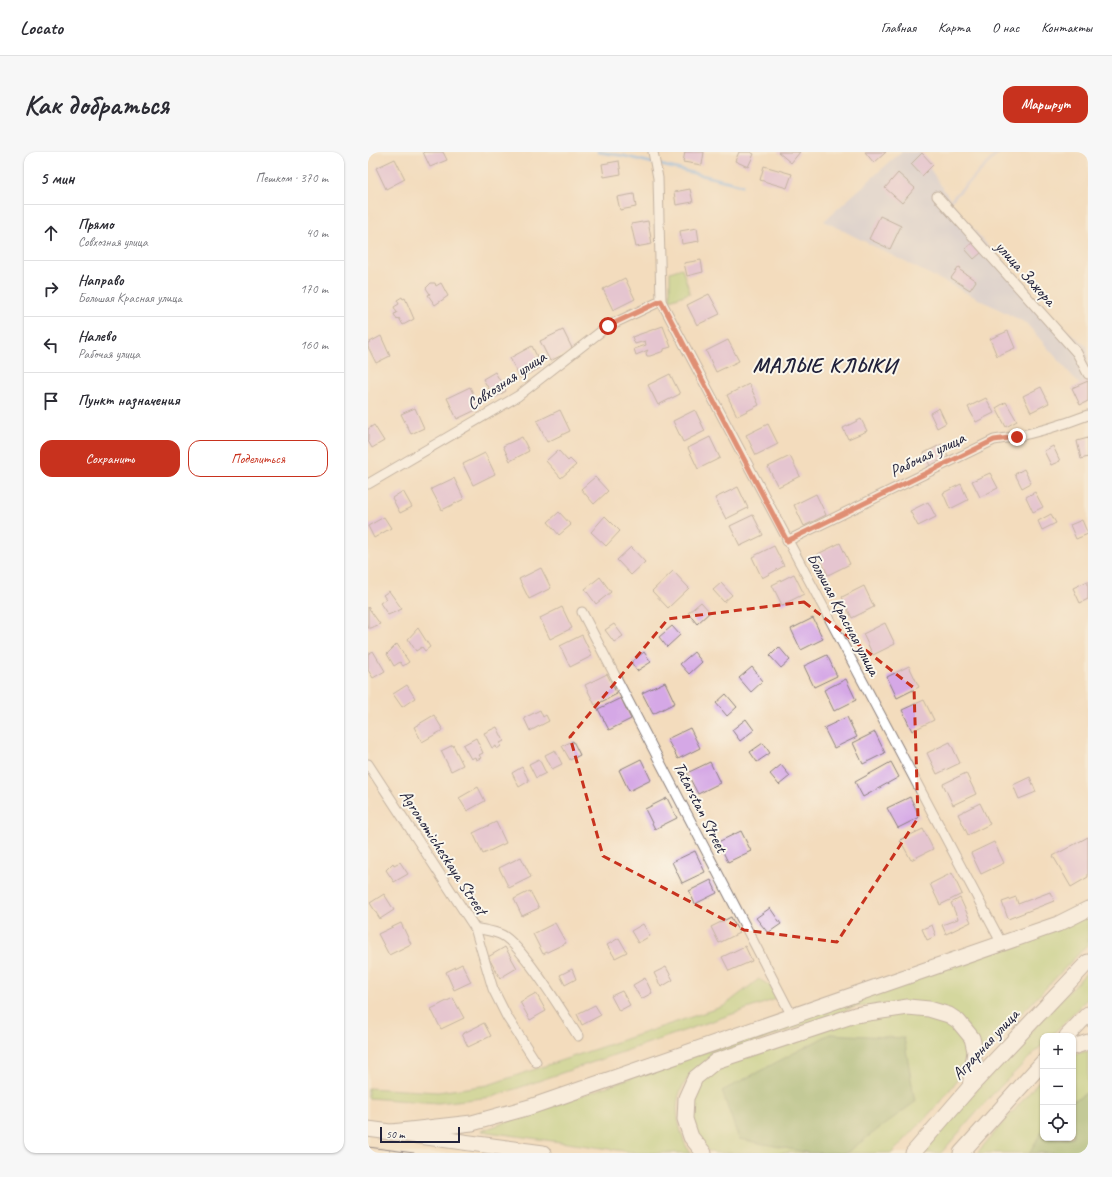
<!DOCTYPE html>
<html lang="ru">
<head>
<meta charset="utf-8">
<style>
	body { margin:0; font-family:Caveat,sans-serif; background:#f7f7f7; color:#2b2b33 }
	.controls { position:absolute; right:12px; bottom:12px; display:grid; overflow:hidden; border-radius:8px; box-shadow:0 1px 3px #0004 }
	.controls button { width:36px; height:36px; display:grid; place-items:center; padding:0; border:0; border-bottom:1px solid #e1e1e2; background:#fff; color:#2b2b33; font:20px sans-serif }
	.scale { position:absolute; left:12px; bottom:10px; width:80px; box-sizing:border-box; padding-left:4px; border:2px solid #22223b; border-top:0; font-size:11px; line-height:14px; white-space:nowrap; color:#22223b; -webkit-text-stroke:3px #fbf7ec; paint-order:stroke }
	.stop { position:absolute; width:12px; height:12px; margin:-9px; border:3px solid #c8321e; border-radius:50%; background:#fff }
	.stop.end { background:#c8321e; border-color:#fff; box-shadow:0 1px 4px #0008 }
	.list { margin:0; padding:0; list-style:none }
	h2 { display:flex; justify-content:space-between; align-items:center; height:52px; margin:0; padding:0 16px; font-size:17px }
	h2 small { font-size:13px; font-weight:400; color:#7c7c81 }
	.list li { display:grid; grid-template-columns:26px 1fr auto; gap:12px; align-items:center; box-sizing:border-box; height:56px; padding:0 16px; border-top:1px solid #e1e1e2 }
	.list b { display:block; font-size:15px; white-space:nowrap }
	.list p { margin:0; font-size:13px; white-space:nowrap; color:#7c7c81 }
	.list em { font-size:13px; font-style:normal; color:#7c7c81 }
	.actions { display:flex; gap:8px; padding:12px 16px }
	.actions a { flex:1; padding:9px 0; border:1px solid #c8321e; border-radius:12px; text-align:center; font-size:14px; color:#c8321e }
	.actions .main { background:#c8321e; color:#fff }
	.icon { flex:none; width:22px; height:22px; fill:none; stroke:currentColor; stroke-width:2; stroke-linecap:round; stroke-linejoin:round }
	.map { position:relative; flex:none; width:720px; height:1001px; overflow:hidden; border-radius:12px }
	header { display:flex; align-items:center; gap:24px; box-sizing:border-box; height:56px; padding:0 20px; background:#fff; border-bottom:1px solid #e1e1e2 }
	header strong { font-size:19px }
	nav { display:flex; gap:22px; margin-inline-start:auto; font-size:14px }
	.intro { display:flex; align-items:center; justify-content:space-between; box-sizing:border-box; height:96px; padding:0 24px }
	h1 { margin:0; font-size:28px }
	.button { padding:10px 18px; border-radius:12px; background:#c8321e; color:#fff; font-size:14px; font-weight:700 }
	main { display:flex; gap:24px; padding:0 24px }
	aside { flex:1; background:#fff; border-radius:12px; box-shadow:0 1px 3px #0004 }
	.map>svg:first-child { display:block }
	.industrial { fill:#c0c2dd }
	.green { fill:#afd078; stroke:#68795a }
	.forest { fill:#8bb268; stroke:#566a52 }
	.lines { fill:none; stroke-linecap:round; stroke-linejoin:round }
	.stream { stroke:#7fb5ee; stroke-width:3 }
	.building { fill:#d5a8e6 }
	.street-casing { stroke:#8a7f7c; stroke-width:11 }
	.primary-casing { stroke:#8a7f7c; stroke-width:17 }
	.street { stroke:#fff; stroke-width:9 }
	.primary { stroke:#fff; stroke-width:15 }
	.tram { stroke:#22223b; stroke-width:1 }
	.route { stroke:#c8321e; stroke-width:5 }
	.marked { fill:none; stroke:#c8321e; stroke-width:3; stroke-dasharray:8 5; stroke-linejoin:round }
	.labels { text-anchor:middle; stroke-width:4; stroke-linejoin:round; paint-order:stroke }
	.street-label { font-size:17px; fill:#22223b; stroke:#fbf7ec }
	.district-label { font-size:21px; font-weight:bold; letter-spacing:1px; fill:#22223b; stroke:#fbf7ec }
</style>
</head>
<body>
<header>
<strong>Locato</strong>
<nav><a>Главная</a><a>Карта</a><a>О нас</a><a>Контакты</a></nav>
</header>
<div class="intro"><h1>Как добраться</h1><a class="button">Маршрут</a></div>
<main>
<aside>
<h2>5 мин<small>Пешком · 370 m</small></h2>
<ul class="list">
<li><svg class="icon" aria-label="ahead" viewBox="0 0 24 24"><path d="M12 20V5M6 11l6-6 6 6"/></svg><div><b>Прямо</b><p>Совхозная улица</p></div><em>40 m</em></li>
<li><svg class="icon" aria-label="right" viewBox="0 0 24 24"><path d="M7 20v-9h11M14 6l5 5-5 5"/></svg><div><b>Направо</b><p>Большая Красная улица</p></div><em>170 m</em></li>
<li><svg class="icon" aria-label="left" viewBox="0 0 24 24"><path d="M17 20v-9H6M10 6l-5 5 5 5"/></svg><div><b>Налево</b><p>Рабочая улица</p></div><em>160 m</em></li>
<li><svg class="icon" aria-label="arrive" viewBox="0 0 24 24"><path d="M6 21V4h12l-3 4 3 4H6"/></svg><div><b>Пункт назначения</b></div></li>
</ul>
<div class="actions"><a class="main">Сохранить</a><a>Поделиться</a></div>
</aside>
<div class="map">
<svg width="720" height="1001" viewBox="0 0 720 1001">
	<rect width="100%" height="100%" fill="#fbf7ec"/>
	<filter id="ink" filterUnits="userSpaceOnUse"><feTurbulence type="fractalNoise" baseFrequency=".025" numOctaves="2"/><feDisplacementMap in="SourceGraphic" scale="8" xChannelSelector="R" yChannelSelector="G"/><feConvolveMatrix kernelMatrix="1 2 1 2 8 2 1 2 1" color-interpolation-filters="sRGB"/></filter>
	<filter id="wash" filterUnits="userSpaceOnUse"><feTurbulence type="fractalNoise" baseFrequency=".012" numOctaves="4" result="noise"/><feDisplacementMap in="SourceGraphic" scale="16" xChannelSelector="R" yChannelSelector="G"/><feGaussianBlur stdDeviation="0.9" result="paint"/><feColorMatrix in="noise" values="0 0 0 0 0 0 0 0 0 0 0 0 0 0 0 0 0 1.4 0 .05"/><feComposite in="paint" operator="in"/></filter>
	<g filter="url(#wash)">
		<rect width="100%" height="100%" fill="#f3dcbd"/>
		<polygon class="industrial" points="533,0 551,0 582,47 629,0 633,0 583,50 674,158 720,195 720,242 658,171 456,69"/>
		<g class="green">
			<polygon points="314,116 322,141 302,148 302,120"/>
			<path d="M720 764V792L610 907 599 874 533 851 487 855 340 907C316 927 303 943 312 976 314 985 317 994 323 1001H271L113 979Z"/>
			<polygon points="720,819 720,846 683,884 675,884 675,892 623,944 573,1001 553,1001 612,934"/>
			<polygon points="391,827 402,834 408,847 124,945 70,951 0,946 0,936 70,940 120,933 356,854"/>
			<path d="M545 861C565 864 584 867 593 887 598 896 599 903 597 913 591 934 541 983 524 1001H346C321 994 317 949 330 931 334 925 343 920 349 915L489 866Z"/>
			<polygon points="720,899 720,1001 609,1001 675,925 675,986 705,986 705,902"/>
		</g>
		<g class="forest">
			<polygon points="462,882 536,886 547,950 478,1001 442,1001 371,987 354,939"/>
			<polygon points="720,940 720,1001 661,1001 675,978 675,986 705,986 705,949"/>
		</g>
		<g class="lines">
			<polyline class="stream" points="230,0 256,4 374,33"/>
		</g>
		<g id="blocks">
			<g class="building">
				<polygon points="55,0 75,0 79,8 62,15"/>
				<polygon points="317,0 336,0 334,13 315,10"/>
				<polygon points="371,0 382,0 386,2 380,15 367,9"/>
				<polygon points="410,0 432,0 423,11"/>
				<polygon points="497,0 518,0 506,11"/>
				<polygon points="554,1 565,13 554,24 543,12"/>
				<polygon points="27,7 37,27 18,37 8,16"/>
				<polygon points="251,9 253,22 236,25 234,12"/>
				<polygon points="396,14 424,22 419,36 392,28"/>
				<polygon points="530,21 547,36 534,51 517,36"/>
				<polygon points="322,37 325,50 308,53 306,40"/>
				<polygon points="266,42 268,55 252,58 249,45"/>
				<polygon points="512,64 533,74 522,97 501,87"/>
				<polygon points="280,69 284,92 268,95 263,72"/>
				<polygon points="329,76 331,89 314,92 312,79"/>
				<polygon points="605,90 614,100 606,107 597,97"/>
				<polygon points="333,108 335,120 319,124 316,111"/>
				<polygon points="591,115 593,116 592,118 608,129 602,138 583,126"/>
				<polygon points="257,126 267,147 245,158 235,137"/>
				<polygon points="63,131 67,131 68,134 73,131 80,144 67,153 60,143 62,142 58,136"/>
				<polygon points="341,142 352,162 329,173 319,153"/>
				<polygon points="34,145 35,147 37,146 46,167 35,173 31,166 29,168 26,162 29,161 26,155 31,152 29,148"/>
				<polygon points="295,174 303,195 296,197 296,199 282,204 279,204 278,201 280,198 268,203 266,197 278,193 277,189 267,192 264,185"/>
				<polygon points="195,178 205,198 182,209 172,189"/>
				<polygon points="640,179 647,196 629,204 622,187"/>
				<polygon points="13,184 22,204 8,211 0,195 0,191"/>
				<polygon points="360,188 371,209 348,220 338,199"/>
				<polygon points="164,194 174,215 152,226 142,206"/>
				<polygon points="127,220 138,239 126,246 115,227"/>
				<polygon points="302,222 312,242 290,253 280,233"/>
				<polygon points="720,229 720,249 712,253 704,236"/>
				<polygon points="381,232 391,253 369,264 359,243"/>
				<polygon points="102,235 112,256 89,267 79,246"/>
				<polygon points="673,235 681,251 663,260 655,244"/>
				<polygon points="618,246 626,261 608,270 600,255"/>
				<polygon points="638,250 649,269 638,275 628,256"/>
				<polygon points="47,256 56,276 43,282 33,262"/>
				<polygon points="571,256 578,271 569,276 562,261"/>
				<polygon points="192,258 202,279 179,290 169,269"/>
				<polygon points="327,258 337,279 315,290 305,269"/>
				<polygon points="493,267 499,279 480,287 475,276"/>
				<polygon points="400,272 410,292 388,303 378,283"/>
				<polygon points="6,273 16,289 4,296 0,289 0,277"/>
				<polygon points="154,285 161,299 142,309 135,294"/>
				<polygon points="342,285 352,306 330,317 320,296"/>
				<polygon points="720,286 720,305 713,307 709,289"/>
				<polygon points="574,292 581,307 563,316 556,301"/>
				<polygon points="685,294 692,309 683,313 676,299"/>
				<polygon points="190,298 200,309 202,307 208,313 193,326 178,309"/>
				<polygon points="117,301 127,322 105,333 95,312"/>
				<polygon points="422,304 432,324 410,335 400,315"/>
				<polygon points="656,317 663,331 654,336 647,322"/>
				<polygon points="622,321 630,336 612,345 604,329"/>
				<polygon points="227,325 240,339 226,352 213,337"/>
				<polygon points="86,326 96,347 74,358 63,337"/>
				<polygon points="593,332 600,348 582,357 575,341"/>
				<polygon points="370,335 380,356 358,367 347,346"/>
				<polygon points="35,339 44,355 32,361 24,346"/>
				<polygon points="667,340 675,355 665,360 658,345"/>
				<polygon points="448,342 458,363 436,374 426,353"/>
				<polygon points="560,350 568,365 550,374 542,359"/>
				<polygon points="191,360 203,373 191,383 180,370"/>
				<polygon points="683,362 688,371 674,378 670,369"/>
				<polygon points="385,363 395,383 372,394 362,374"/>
				<polygon points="237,364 252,379 238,394 223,380"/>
				<polygon points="16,365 23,376 6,386 0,374"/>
				<polygon points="714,368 720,382 708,387 702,373"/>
				<polygon points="472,391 482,412 460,423 450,402"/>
				<polygon points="406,394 416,414 394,426 384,405"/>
				<polygon points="263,395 277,410 263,423 249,408"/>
				<polygon points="173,416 183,436 161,447 151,427"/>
				<polygon points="305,419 321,436 300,456 284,439"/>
				<polygon points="426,422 436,442 414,453 404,433"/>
				<polygon points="232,425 243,440 228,452 217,437"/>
				<polygon points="720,429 720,447 712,451 705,436"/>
				<polygon points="353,431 364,443 356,450 345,438"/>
				<polygon points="496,434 506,455 484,466 474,445"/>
				<polygon points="21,439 34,457 20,463 12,451 18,447 15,443"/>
				<polygon points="333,450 342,460 329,472 320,461"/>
				<polygon points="0,455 12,472 3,476 0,476"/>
				<polygon points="194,455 204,476 182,487 172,466"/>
				<polygon points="445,466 455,487 433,498 423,477"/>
				<polygon points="517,471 527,492 505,503 495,482"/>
				<polygon points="246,472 255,484 246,490 237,478"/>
				<polygon points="304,474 312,483 299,495 291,485"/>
				<polygon points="50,476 62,495 57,499 54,495 48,499 40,487"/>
				<polygon points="214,483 224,504 202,515 192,494"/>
				<polygon points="29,492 41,510 35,514 32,510 26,514 19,502"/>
				<polygon points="411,495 422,508 413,516 402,504"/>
				<polygon points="5,499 17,519 5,526 0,518 0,502"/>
				<polygon points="276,500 283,510 269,519 263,510"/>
				<polygon points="326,500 334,510 321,522 312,512"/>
				<polygon points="459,503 469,524 446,535 436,514"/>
				<polygon points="541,514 551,535 529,546 519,525"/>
				<polygon points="384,515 395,529 383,540 371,526"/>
				<polygon points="239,522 249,542 227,553 217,533"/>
				<polygon points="478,527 488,548 466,559 456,538"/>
				<polygon points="297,530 307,551 285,562 274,541"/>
				<polygon points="39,533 47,546 34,555 25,542"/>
				<polygon points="358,542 369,555 359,564 348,551"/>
				<polygon points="253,546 263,567 241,578 230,557"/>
				<polygon points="556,548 566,568 544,579 534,558"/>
				<polygon points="172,558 175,565 178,563 181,569 162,579 156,566"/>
				<polygon points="66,563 75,578 54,590 46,575"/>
				<polygon points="479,565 489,585 466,596 456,576"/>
				<polygon points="378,567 386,578 372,589 364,578"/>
				<polygon points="129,575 136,589 132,591 133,594 129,597 128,594 124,596 116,581"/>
				<polygon points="322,576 332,596 310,607 299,587"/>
				<polygon points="507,580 517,601 495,612 485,591"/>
				<polygon points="108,586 115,601 111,603 113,606 108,608 107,605 103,607 95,593"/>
				<polygon points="205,589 212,603 202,608 194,594"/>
				<polygon points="582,590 592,611 569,622 559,601"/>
				<polygon points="395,591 402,601 389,610 382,600"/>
				<polygon points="85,593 95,613 83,619 73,599"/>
				<polygon points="187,598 194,612 184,617 177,603"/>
				<polygon points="171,607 178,621 168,626 161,612"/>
				<polygon points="273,607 283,628 261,639 251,618"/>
				<polygon points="342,610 352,631 330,642 319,621"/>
				<polygon points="523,610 531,625 495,645 487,630"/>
				<polygon points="413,613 422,624 411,633 402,622"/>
				<polygon points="154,615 161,629 151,635 144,621"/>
				<polygon points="598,621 608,642 585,653 575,632"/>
				<polygon points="662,625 668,640 651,647 645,633"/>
				<polygon points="110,635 117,649 99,659 91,646"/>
				<polygon points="542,645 552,665 530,676 519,656"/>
				<polygon points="299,646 309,666 287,677 277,657"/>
				<polygon points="612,651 622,672 600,683 590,662"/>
				<polygon points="128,670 138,691 115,702 105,681"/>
				<polygon points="555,677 565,697 543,708 532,688"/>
				<polygon points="373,679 383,699 360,710 350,690"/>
				<polygon points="720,685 720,725 703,735 685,704"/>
				<polygon points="626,690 636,711 613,722 603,701"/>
				<polygon points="327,699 337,720 314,731 304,710"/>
				<polygon points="153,705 163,725 141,736 131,716"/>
				<polygon points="32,710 40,722 26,730 18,718 25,711 26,713"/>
				<polygon points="584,721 594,742 572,753 562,732"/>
				<polygon points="343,728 349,741 327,752 321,739"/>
				<polygon points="162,739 171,756 154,764 146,747"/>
				<polygon points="682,740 686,749 640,767 634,750 648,745 650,752"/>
				<polygon points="16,742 26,758 12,767 2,751"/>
				<polygon points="592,746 603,770 578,782 574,773 590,767 583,751"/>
				<polygon points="402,756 413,772 400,781 388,766"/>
				<polygon points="363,765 371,781 351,791 343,775"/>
				<polygon points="33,771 43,792 21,803 10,782"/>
				<polygon points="187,771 198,791 175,802 165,782"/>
				<polygon points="275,772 282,784 270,791 263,779"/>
				<polygon points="564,773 568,784 559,788 554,777"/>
				<polygon points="251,786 259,800 247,806 239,793"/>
				<polygon points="377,794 384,809 361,819 354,805"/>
				<polygon points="137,795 149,816 132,826 120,805"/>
				<polygon points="94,812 103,830 86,838 78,820"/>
				<polygon points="298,815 305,828 293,835 286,821"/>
				<polygon points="204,817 208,827 197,833 192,823"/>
				<polygon points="277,826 284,841 273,847 265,833"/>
				<polygon points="254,839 262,853 251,859 243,844"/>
				<polygon points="168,841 178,859 162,868 152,850"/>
				<polygon points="85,846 96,866 73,877 63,857"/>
				<polygon points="227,853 233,863 214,873 209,862"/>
				<polygon points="116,871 123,884 100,895 94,882"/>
			</g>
		</g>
	</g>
	<g filter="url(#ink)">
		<use href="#blocks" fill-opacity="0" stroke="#8a7f7c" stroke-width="1"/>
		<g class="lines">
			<defs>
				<g id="street">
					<polyline points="285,0 290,26 293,149 634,792"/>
					<polyline points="569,44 709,201 720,222"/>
					<polyline points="0,332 150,244 240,174 293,149"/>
					<path d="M419 389 626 288C658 284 689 275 720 263"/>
					<polyline points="214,460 424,864"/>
					<path d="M0 612 107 776C115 778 126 779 134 783 154 793 196 862 210 884"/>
					<polyline points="107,776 125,837 139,865 168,910"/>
				</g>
				<g id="primary">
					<polyline points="699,884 720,862"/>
					<polyline points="705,895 720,890"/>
					<polyline points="0,977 175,1001"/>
					<polyline points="24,980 104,971 162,955 690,772 720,757"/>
					<polyline points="336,1001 323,985 317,967 318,946 327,926 348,909 487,863 540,855 561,857 581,863 590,869 604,886 607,899 602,935"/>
					<polyline points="545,1001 602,935 720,810"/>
					<polyline points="593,1001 675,910"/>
				</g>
			</defs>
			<use href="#street" class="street-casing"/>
			<use href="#primary" class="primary-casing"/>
			<use href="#street" class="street"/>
			<use href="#primary" class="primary"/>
			<polyline class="tram" points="0,995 46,1001"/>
		</g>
	</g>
	<g class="lines" filter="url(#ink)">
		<polyline class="route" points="240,174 293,149 419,389 626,288 649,285"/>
	</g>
	<path d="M0 0H720V1001H0ZM436 450 546 536 550 666 469 790 376 778 235 704 202 585 300 467Z" fill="#f3dcbd" fill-opacity=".55" fill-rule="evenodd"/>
	<path class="marked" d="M436 450 546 536 550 666 469 790 376 778 235 704 202 585 300 467Z"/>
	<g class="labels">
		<g class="street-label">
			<text transform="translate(658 121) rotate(48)" y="6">улица Зажора</text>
			<text transform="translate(138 228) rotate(-34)" y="6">Совхозная улица</text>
			<text transform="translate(559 302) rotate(-26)" y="6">Рабочая улица</text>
			<text transform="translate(476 462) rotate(62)" y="6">Большая Красная улица</text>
			<text transform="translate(333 655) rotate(63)" y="6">Tatarstan Street</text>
			<text transform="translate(76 700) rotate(57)" y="6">Agronomicheskaya Street</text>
			<text transform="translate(617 892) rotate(-47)" y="6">Аграрная улица</text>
		</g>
		<g class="district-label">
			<text x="457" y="220">МАЛЫЕ КЛЫКИ</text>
		</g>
	</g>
</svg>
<div class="controls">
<button>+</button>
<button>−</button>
<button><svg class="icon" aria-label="locate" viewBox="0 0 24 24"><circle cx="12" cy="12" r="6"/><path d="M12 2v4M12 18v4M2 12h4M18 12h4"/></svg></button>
</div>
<div class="scale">50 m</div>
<div class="stop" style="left:240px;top:174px"></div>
<div class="stop end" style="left:649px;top:285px"></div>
</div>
</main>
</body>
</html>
